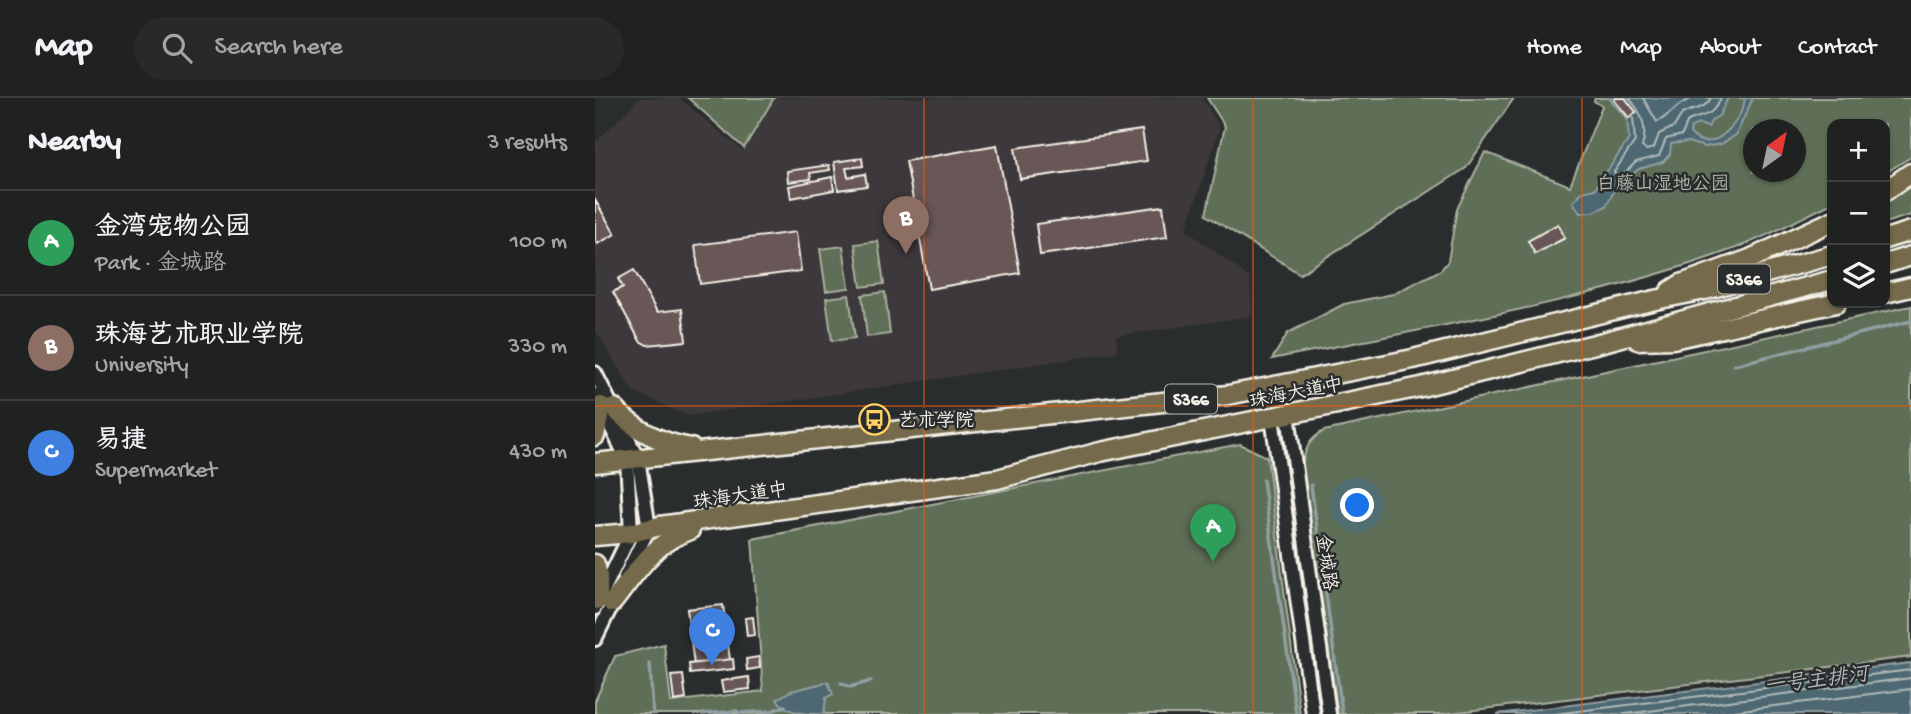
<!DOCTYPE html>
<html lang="en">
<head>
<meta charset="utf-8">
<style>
	body { margin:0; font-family:"Gochi Hand","LXGW WenKai TC",sans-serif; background:#282a2a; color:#f1f3f6 }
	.controls { position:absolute; right:21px; top:21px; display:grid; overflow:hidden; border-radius:14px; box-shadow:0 2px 5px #0004 }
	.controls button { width:63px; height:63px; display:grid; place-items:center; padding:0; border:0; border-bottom:2px solid #3d3f40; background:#202222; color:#f1f3f6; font:35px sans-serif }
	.compass { position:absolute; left:1148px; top:21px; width:63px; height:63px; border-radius:50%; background:#202222; box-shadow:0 2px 5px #0004; rotate:33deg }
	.you { position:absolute; left:763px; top:408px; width:24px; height:24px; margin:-18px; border:5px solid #fff; border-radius:50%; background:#1a73e8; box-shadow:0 0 0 10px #1a73e833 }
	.badge { display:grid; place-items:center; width:46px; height:46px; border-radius:50%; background:#db2777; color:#fff; font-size:23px; font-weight:700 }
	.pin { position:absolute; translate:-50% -58px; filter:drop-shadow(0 2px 4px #0008) }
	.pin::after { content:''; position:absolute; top:37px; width:24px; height:21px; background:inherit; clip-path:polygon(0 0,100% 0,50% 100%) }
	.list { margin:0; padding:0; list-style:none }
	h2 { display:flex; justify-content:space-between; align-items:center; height:91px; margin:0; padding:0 28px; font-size:30px }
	h2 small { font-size:23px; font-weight:400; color:#a2a4a5 }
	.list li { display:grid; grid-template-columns:46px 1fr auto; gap:21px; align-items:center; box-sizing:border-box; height:105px; padding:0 28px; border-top:2px solid #3d3f40 }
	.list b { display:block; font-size:26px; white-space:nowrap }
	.list p { margin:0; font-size:23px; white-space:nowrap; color:#a2a4a5 }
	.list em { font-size:23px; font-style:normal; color:#a2a4a5 }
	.icon { flex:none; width:38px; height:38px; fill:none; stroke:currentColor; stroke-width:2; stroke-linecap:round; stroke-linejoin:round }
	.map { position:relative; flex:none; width:1316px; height:616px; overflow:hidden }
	header { display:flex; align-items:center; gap:42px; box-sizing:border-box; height:98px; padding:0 35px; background:#202222; border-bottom:2px solid #3d3f40 }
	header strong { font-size:33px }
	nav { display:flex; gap:38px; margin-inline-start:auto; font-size:24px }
	.search { width:490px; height:63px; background:#282a2a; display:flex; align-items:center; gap:18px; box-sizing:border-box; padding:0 24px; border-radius:38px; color:#a2a4a5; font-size:26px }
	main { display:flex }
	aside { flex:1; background:#202222 }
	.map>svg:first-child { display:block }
	.built { fill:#3d393a }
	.green { fill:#5f6e57; stroke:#aab0a0; stroke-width:2; fill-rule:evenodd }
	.water { fill:#4e6873; stroke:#909fa2; stroke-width:2 }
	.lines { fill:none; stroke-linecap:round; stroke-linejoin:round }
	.shore { stroke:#b2bab9; stroke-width:2 }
	.stream { stroke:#909fa2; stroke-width:3.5 }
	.building { fill:#695656; stroke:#f4f1e8; stroke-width:2 }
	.tertiary-casing { stroke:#f4f1e8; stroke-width:18 }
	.trunk-casing { stroke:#f4f1e8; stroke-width:23 }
	.tertiary { stroke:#2a2d2e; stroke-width:12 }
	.trunk { stroke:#756b4b; stroke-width:18 }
	.grid { fill:none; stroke:#e8590c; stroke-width:2; stroke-opacity:0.55 }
	.labels { text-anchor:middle; stroke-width:5; stroke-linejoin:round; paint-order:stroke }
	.shield { fill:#2a2d2e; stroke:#b7b6b0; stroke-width:2 }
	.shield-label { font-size:18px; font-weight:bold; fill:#f4f1e8 }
	.park-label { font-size:19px; fill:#b1b6a7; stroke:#2a2d2e }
	.street-label { font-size:19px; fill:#f4f1e8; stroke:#2a2d2e }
	.poi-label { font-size:19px; fill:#f4f1e8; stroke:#2a2d2e; text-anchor:start }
	.water-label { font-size:21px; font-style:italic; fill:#b2bab9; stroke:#2a2d2e }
</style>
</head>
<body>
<header>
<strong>Map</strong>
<div class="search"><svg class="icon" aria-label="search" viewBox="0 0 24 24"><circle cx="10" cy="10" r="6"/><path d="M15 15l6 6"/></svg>Search here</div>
<nav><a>Home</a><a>Map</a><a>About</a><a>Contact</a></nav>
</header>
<main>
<aside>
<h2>Nearby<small>3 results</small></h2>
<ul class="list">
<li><span class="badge" style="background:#2e9e5b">A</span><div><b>金湾宠物公园</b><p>Park · 金城路</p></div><em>100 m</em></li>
<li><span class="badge" style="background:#8d6e63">B</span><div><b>珠海艺术职业学院</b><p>University</p></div><em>330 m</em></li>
<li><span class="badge" style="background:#3f7fe0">C</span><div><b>易捷</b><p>Supermarket</p></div><em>430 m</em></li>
</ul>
</aside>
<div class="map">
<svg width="1316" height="616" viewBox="0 0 1316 616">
	<rect width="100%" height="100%" fill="#2a2d2e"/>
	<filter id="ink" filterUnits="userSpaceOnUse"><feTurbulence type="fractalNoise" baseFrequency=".0143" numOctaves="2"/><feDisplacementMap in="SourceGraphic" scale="14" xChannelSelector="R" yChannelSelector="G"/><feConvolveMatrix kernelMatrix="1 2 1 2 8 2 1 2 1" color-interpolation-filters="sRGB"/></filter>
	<g filter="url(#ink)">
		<polygon class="built" points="45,0 84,0 148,53 181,0 607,0 625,29 591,132 655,180 657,218 521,238 522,254 93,318 38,293 0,232 0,42 2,43"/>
		<g class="green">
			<polygon points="93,0 179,0 149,50"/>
			<polygon points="612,0 919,0 871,70 705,176 611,117 630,28"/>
			<path d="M1000 0H1316V59L1290 75V26H1237V105C1206 120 1174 138 1141 150 992 205 832 230 677 261L693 235 749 206 798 196 846 172 853 163 862 111 890 54 975 88 1007 8 999 3ZM1158 32H1200V74H1158Z"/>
			<polygon points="1316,86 1316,117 1290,125 1290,103"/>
			<polygon points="283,143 289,186 266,189 260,146"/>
			<polygon points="248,148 254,190 231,193 225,151"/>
			<polygon points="290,194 295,236 272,239 267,197"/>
			<polygon points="254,197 260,240 237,243 231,200"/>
			<path d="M1316 208V559L847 616H743L707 366C711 350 714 341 729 333Z"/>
			<polygon points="645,346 672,359 705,616 0,616 0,603 20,558 69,546 76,604 168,593 157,441"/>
		</g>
		<g class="water">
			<path d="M1014 0H1133L1124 18 1117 22 1113 29 1104 26 1096 29 1095 35C1116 61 1148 22 1150 0H1158L1141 37 1126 46 1110 49 1093 44 1076 46 1075 56 1068 64 1044 71 1022 88 1011 108 999 114 985 115 978 104 987 94 1000 91 1034 41 1032 21Z"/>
			<polygon points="1316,565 1316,616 902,616"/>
			<path d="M233 584 238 596 231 600 229 616C211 616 191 616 182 601L196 593Z"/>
		</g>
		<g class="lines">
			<g class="shore">
				<path d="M1034 0C1047 15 1053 30 1047 49L1051 52 1059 50 1064 36 1079 29 1087 16C1098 10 1110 12 1116 0"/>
				<path d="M1048 0 1062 24C1077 17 1081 5 1099 0"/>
				<path d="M1038 19 1040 43 1019 74 1022 79 1030 75 1041 64 1064 58 1071 41 1087 37 1093 23C1111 15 1116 20 1126 0"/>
				<polyline points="959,616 1316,572"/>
				<polyline points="1030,616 1316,580"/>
				<polyline points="1115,616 1316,591"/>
			</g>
			<g class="stream">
				<polyline points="1139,267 1316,223"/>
				<polyline points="668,382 701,616"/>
				<polyline points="716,387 747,614"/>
				<polyline points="55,566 58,616"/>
				<polyline points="246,585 255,589 276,583"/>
				<polyline points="107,616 142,613 144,615 177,613 190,608"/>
			</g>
		</g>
		<g class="building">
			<polygon points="1021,0 1030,0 1041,14 1034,20 1019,2"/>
			<polygon points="547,32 552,63 425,81 420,50"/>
			<polygon points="402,47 425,175 334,191 311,63"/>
			<polygon points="267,60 268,68 251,70 253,79 270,76 272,88 243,92 239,64"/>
			<polygon points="234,67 235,72 215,75 216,81 193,84 192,73"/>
			<polygon points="237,79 239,92 196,100 194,88"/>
			<polygon points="0,102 20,136 2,146 0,142"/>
			<polygon points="568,108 572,139 445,157 441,126"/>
			<polygon points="963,126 970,140 940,156 933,143"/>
			<polygon points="201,134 206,173 105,186 100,147"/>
			<polygon points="39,172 62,214 87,211 91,243 52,247 45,243 18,194 28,189 23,181"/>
			<polygon points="128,507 135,562 99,567 92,511"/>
			<polygon points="158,519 160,537 152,538 150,520"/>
			<polygon points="164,559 165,570 152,572 151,561"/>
			<polygon points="138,561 139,571 95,576 94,566"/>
			<polygon points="88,577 91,601 79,603 76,578"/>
			<polygon points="154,579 155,591 128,594 126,583"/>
		</g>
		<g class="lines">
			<defs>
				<g id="tertiary">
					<polyline points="0,275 43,361 54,430 30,479"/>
					<polyline points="0,297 32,361 36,435 0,510"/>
					<polyline points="693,316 734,616"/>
					<polyline points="677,319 718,616"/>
					<polyline points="0,541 21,498"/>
				</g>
				<g id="trunk">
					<polyline points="1290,93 1316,75"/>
					<polyline points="1290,141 1316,133"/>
					<polyline points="1290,166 1316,158"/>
					<polyline points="1075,193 1086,186 1155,161 1237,123"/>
					<polyline points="1290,195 1316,189"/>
					<polyline points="1043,242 1078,241 1241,205"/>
					<path d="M19 310C39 332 67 345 96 350"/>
					<polyline points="0,338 6,308"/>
					<polyline points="0,365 633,297 818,261 1060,202 1110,192 1237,157"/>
					<polyline points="0,438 36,435 65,428 402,381 505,354 826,289 1008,244 1237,182"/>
					<polyline points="0,466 3,477 3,502"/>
					<path d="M17 505C40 476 58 444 95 432"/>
				</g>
			</defs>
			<use href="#tertiary" class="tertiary-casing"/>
			<use href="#trunk" class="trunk-casing"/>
			<use href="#tertiary" class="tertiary"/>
			<use href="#trunk" class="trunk"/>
		</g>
	</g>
	<path class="grid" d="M329 0V616M658 0V616M987 0V616M0 308H1316"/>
	<defs>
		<symbol id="bus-ring" viewBox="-11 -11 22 22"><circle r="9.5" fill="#2a2d2e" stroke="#ffd166" stroke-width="1.5"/><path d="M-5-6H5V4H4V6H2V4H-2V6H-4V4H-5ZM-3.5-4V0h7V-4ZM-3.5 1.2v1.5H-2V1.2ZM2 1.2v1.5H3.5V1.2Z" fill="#ffd166"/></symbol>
	</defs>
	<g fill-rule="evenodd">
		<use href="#bus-ring" x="262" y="304" width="35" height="35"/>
	</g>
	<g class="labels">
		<g class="shield">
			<rect x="1123" y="166.5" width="52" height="29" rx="5"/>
			<rect x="570" y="286.5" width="52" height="29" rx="5"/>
		</g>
		<g class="shield-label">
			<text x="1149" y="187">S366</text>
			<text x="596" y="307">S366</text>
		</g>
		<g class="park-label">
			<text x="1068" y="91">白藤山湿地公园</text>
		</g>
		<g class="street-label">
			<text transform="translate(701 293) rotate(-11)" y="7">珠海大道中</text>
			<text transform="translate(145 396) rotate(-8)" y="7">珠海大道中</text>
			<text transform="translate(733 464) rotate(82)" y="7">金城路</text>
		</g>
		<g class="poi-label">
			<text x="303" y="328">艺术学院</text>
		</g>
		<g class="water-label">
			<text transform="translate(1221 581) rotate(-7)" y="7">一号主排河</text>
		</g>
	</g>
</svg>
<div class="controls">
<button>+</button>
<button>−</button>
<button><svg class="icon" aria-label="layers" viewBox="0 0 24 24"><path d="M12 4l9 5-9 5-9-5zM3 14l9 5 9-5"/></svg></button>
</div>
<svg class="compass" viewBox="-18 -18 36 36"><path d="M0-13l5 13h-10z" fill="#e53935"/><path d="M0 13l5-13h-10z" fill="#a2a4a5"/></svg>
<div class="you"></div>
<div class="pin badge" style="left:618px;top:464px;background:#2e9e5b">A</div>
<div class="pin badge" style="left:311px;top:156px;background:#8d6e63">B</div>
<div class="pin badge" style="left:117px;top:568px;background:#3f7fe0">C</div>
</div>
</main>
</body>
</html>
